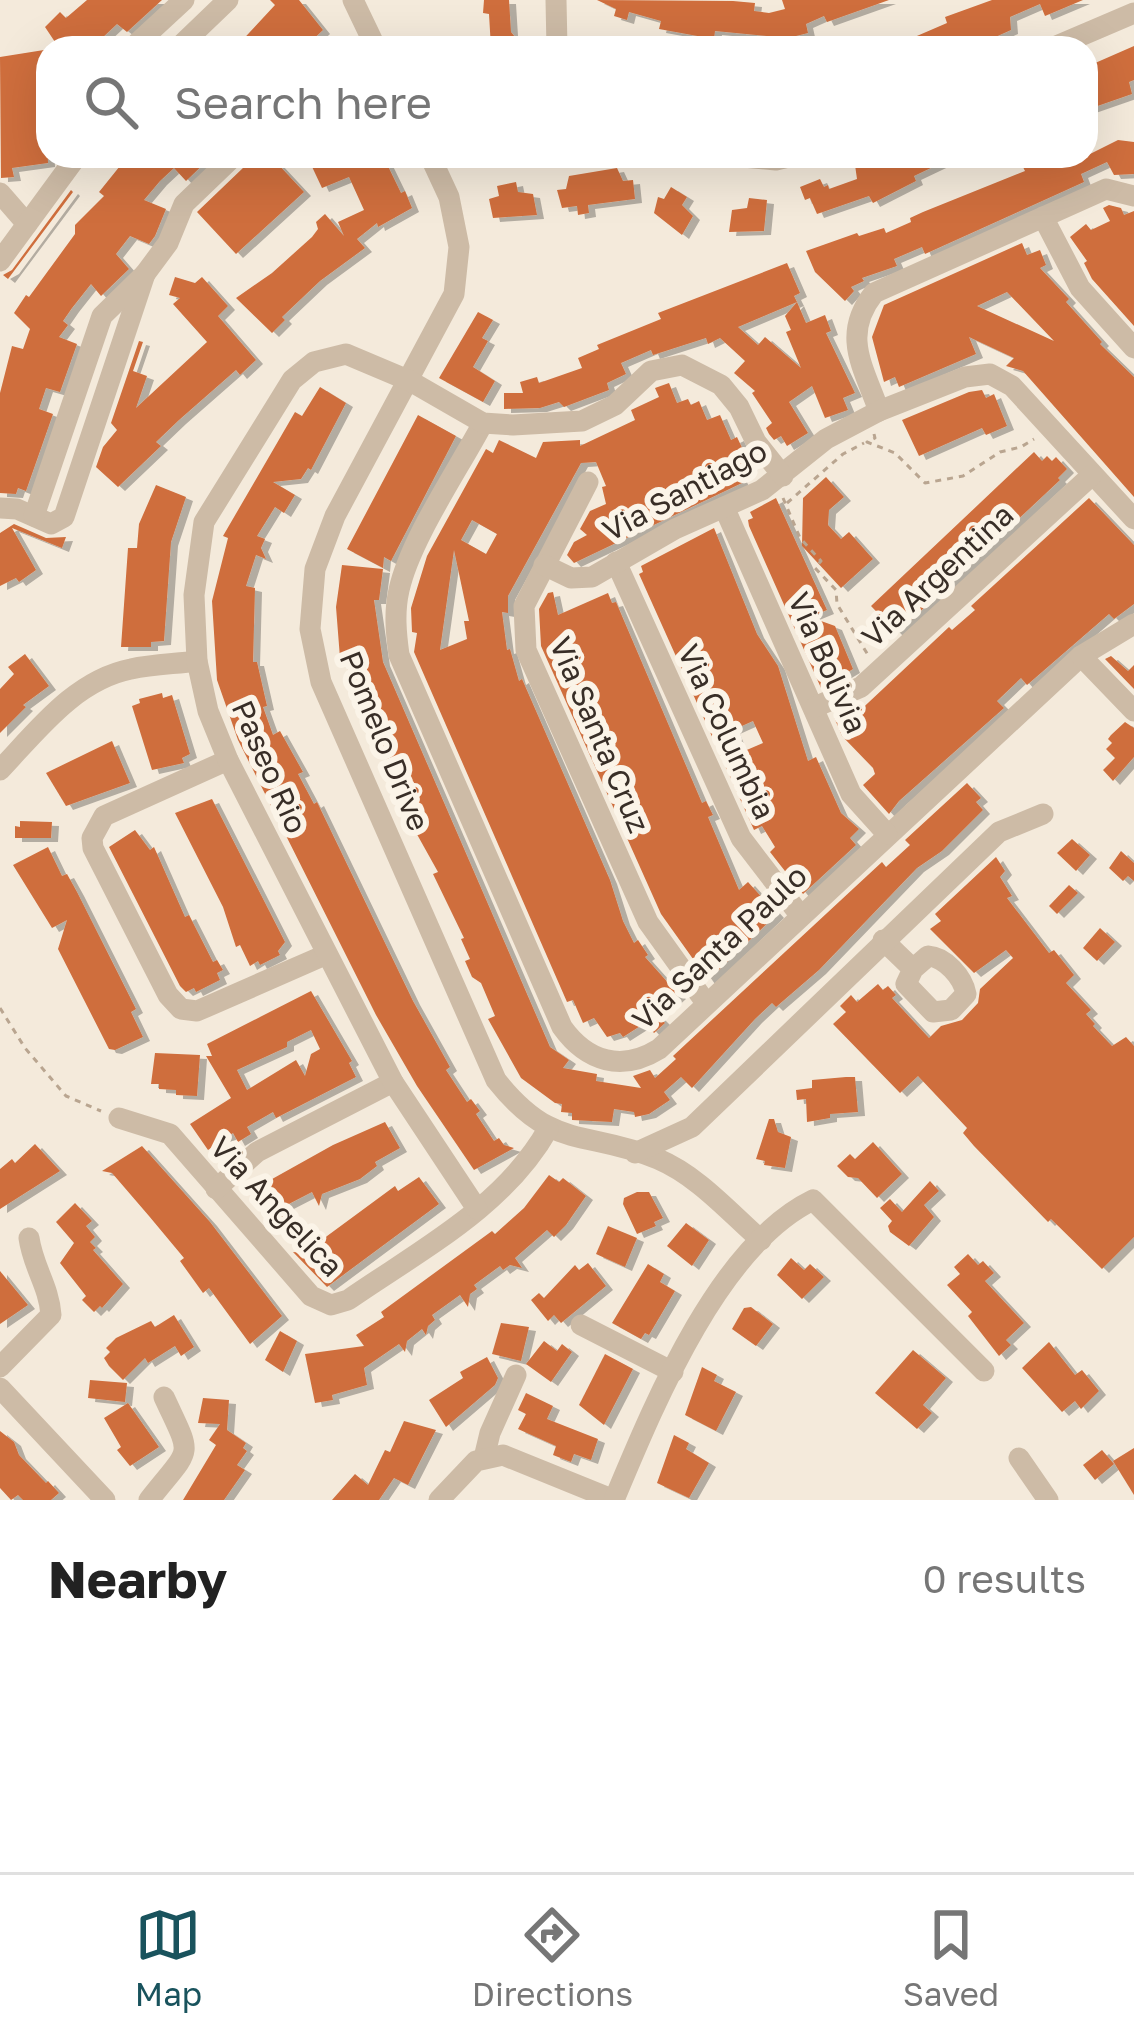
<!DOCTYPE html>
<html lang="en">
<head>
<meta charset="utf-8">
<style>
	body { margin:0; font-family:"Golos Text",sans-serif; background:#f6f6f6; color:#222 }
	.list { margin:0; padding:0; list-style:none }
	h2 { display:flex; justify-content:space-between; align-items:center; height:156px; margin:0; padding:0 48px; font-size:51px }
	h2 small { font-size:39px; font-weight:400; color:#767676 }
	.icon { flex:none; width:66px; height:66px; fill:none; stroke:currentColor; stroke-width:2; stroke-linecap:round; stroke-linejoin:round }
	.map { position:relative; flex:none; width:1134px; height:1500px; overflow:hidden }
	.search { position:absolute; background:#fff; box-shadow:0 12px 48px #0002; left:36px; right:36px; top:36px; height:132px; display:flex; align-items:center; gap:30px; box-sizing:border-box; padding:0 42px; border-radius:36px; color:#767676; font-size:45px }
	.sheet { height:372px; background:#fff }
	nav { display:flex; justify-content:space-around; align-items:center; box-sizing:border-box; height:168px; border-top:3px solid #e0e0e0; background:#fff; font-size:33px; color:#767676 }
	nav a { display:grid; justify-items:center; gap:6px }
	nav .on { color:#19535d }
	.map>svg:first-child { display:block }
	.building { fill:#cf6e3d; fill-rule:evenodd; filter:url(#shadow) }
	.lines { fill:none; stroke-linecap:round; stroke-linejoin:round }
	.path { stroke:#b9a590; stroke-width:3; stroke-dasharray:6 6; stroke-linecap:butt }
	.minor { stroke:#cdbba6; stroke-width:21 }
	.labels { text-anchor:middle; stroke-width:12; stroke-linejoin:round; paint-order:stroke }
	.street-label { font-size:30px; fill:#382e27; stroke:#fbf4e8 }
</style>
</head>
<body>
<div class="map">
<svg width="1134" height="1500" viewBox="0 0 1134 1500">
	<defs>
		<filter id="shadow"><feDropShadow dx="7" dy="4" stdDeviation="0" flood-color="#0004"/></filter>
	</defs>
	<rect width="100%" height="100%" fill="#f4eadb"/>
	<g class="building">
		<polygon points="87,0 162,0 127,32 117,24 100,40 105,48 59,48 45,27 60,12 66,18"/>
		<polygon points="270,0 299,0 323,30 304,48 235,48 275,5"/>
		<polygon points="484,0 509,0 511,32 515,37 524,36 524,48 491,48 489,14 483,13"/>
		<polygon points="597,0 733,1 755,3 754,11 769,13 785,9 782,0 889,0 827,22 824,16 806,24 808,33 796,36 798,44 781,48 777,37 715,31 714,39 659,29 661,21 629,12 627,20 614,16 616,9"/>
		<polygon points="992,0 1083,0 1045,16 1040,4 1010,17 1011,30 973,47 970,39 964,42 962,38 939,48 889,48 947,23 945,17"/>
		<polygon points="1134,46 1134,80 1129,82 1132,94 1086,110 1086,67"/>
		<polygon points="44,50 48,163 12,168 14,177 1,178 0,57"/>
		<polygon points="1118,140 1134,142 1134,174 1114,175 1107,162 1081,174 1084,182 925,254 922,247 894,259 897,266 862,278 864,281 851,287 854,291 845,301 815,272 806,251 857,233 859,236 884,228 886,233 911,222 910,218 923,212 1025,171 1022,165 1044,156 1086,156"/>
		<polygon points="128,156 212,156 186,181 174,168 160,181 144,200 166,209 155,236 149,244 130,236 116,254 129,269 101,296 91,284 72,308 63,321 68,325 59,337 77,344 60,392 46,388 39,409 53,414 26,491 18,488 16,494 0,493 0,393 12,346 23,349 30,329 14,313 26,295 29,297 75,234 75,225 104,196 99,192"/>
		<polygon points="249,156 283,156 276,162 304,192 236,254 197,212 244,167"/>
		<polygon points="307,156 383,156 401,193 405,191 412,208 378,227 377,223 357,239 365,248 320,281 282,317 285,320 272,333 236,298 272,273 312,237 318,229 316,222 325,214 344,236 338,222 364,210 349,177 322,188"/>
		<polygon points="876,156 956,156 914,176 916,181 873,203 869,196 817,214 810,198 805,200 800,187 820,179 824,187 828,185 829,189 857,179 855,165"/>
		<polygon points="617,168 623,181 633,180 635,199 588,205 589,213 578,215 577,206 562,208 557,190 566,189 569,176"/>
		<polygon points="516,182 518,192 533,194 537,215 493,218 489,199 499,196 497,186"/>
		<polygon points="671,187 687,197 682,205 693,216 682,235 654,213 658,197 664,199"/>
		<polygon points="71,190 73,192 8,279 3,275 12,270"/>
		<polygon points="749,198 767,200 764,231 729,232 732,210 747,208"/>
		<polygon points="1109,205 1121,208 1124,215 1134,211 1134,326 1092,279 1084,263 1087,261 1070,237 1086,224 1091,230 1110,221 1103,208"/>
		<path d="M1022 243 1027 255 1040 250 1046 265 1040 268 1069 299 1066 302 1102 342 1100 344 1134 377V497L1023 371 1006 366 1014 358 969 337 976 354 899 387 895 377 884 382 872 337 884 305ZM1007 292 1054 341 977 306Z"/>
		<polygon points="787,263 800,293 794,296 797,302 738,327 758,345 765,337 801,368 786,332 791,330 785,316 797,302 806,323 825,315 831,331 826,333 855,393 843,398 848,410 825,418 812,386 789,402 808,433 787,446 781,436 774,440 769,434 766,428 772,423 752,393 755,391 734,373 745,361 720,338 708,344 706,338 653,355 651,350 621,363 626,374 607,383 609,390 564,407 559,402 540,408 504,409 504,393 523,393 520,382 537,377 539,383 582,368 578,358 599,349 597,345 661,319 658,313"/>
		<polygon points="175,277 195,283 202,277 228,306 218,316 256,360 240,375 236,370 179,420 156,442 161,446 118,487 96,467 103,447 117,430 111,423 139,341 143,342 133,371 147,376 136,408 207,342 173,304 180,298 169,295"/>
		<polygon points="478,312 493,320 482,338 488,341 473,367 495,381 483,402 439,378"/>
		<path d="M669 383 677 403 688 399 691 405 699 401 707 420 720 415 731 440 737 437 751 467 738 473 742 483 574 563 567 555 574 542 587 535 580 529 590 511 606 504 602 487 606 486 596 462 581 463 508 596V613L502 612 507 650 510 649 519 681 522 679 610 880 623 921 634 943 638 940 648 955 645 957 679 995 657 1015 665 1023 654 1033 645 1023 623 1037 620 1033 607 1037 594 1018 583 1023 573 1000 567 1002 414 652 417 633 412 632 411 608 427 556 486 449 493 453 499 440 536 458 543 442 580 440V446L635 420 631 410 659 397 655 388ZM472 520 497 534 486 554 461 540ZM454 550 469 621H464L467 639 440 650Z"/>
		<polygon points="320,387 346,403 311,470 308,468 301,479 273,482 295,495 284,513 275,507 257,536 265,539 261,548 266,559 256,555 246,586 255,588 253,662 257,662 267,706 263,707 273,735 280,731 303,772 298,774 314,804 317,802 413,1001 450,1067 446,1070 467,1102 471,1099 480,1111 476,1114 494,1141 499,1138 504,1145 514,1148 474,1170 417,1086 376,1015 238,740 217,680 212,601 228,538 223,536 295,412 302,416"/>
		<polygon points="982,390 986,398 994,394 1007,426 986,435 982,428 919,456 902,420 969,392"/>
		<polygon points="418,415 456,436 391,561 384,557 383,568 347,549"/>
		<polygon points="1034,452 1042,461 1047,456 1052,461 1056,457 1067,469 1058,478 1060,480 897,633 871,606"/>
		<polygon points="826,477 844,497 829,510 828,525 841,539 849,532 873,559 841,588 802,546 803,498"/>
		<polygon points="156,485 186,497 171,542 164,641 151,642 151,647 121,647 128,548 137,548 139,524"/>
		<polygon points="776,498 827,610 810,617 835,626 853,669 821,688 749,526 748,520 753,518 750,512"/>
		<polygon points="1089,498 1134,545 1134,604 1114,619 1109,614 1027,685 1021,678 997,701 1004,708 899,801 889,814 863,785 875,774 873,768 842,736 834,717 845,710 852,718 949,627 952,630 975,610 971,606"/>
		<polygon points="14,524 46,538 66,537 62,548 12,528 36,570 19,582 16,578 0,586 0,533"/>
		<path d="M714 528 757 634 778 666 808 761 816 757 841 813 859 829 850 838 856 845 803 894 770 852 775 847 762 826 754 830 639 574 643 572 641 566ZM753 721 763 743 742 752 733 730Z"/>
		<polygon points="342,565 383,569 379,600 374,600 383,662 550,1047 569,1060 563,1068 597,1074 596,1081 641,1088 633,1076 650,1070 655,1078 676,1059 673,1056 882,862 886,867 910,845 905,840 967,783 981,798 976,802 983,810 942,851 917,868 819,970 776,1007 772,1003 755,1019 692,1088 681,1077 664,1092 670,1100 649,1114 635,1117 634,1112 614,1109 612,1122 572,1120 572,1113 561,1112 562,1104 555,1103 521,1078 488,1019 495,1016 481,983 472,977 465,961 470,959 461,939 464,938 433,874 438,872 409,820 412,818 400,789 348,674 345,657 340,658 336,607"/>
		<polygon points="553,592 558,615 608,593 612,603 616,602 702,803 706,801 713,815 708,817 739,890 748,882 777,914 708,980 661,914 541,646 539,609 548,593"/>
		<polygon points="25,654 49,686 23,705 26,707 0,733 0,689 14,674 8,667"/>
		<polygon points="1111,656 1128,671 1134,665 1134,689 1105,659"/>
		<polygon points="162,693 163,698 172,695 190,754 182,758 184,763 152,770 132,706 140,703 139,699"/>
		<polygon points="1125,722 1134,728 1134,757 1113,781 1103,770 1115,758 1106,749 1112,743 1108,739 1111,735"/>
		<polygon points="112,741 130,783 66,806 46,773"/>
		<polygon points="212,799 285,942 278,951 280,955 260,965 258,961 250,966 240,945 236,947 223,907 175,813"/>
		<polygon points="20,821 52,822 51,838 15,838 15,826 20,827"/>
		<polygon points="135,830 150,850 154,847 185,917 189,915 213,962 217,960 223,970 217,973 220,980 196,992 194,988 186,992 180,986 109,847"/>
		<polygon points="1072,839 1090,855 1076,871 1057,853"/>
		<polygon points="48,847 62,876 67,874 77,892 136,1009 131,1012 143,1037 115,1050 109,1049 58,949 67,920 52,928 13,865"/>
		<polygon points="1121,851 1134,863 1134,881 1128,876 1123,881 1109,868"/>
		<polygon points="996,857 1005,871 1000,877 1012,896 1007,898 1049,953 1054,950 1074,975 1066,983 1091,1010 1086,1014 1095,1024 1093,1026 1112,1046 1126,1037 1134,1046 1134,1237 1102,1269 1051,1219 1048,1222 974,1146 963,1133 967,1128 918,1076 900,1093 833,1024 846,1012 840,1006 851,995 857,1002 878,984 883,990 888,986 896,995 892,998 929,1038 941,1026 962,1020 978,1003 980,989 1013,958 1006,950 974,973 930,929 941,921 935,914"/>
		<polygon points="1069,885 1078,893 1057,914 1049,906"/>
		<polygon points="1100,928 1115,942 1097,961 1083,948"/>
		<path d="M311 991 352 1061 349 1063 356 1077 276 1118 273 1112 247 1127 251 1134 238 1142 233 1133 208 1150 190 1124 231 1098 206 1056H212L207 1044ZM311 1030 320 1049 311 1054 305 1076 296 1060 247 1090 237 1070 287 1047V1042Z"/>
		<polygon points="155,1053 200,1055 197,1096 176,1095 176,1090 159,1089 159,1084 151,1084"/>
		<polygon points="846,1077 855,1077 858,1112 830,1114 830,1118 807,1122 806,1099 797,1100 796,1090 812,1088 812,1080"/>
		<polygon points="769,1119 774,1119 778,1132 791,1137 785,1168 764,1165 765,1161 756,1159"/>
		<polygon points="385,1122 400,1148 375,1162 377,1166 360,1179 322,1194 319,1206 312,1192 281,1208 285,1215 270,1224 256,1188 333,1145"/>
		<polygon points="873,1142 902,1174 877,1198 858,1178 848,1177 837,1166 850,1154 855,1159"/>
		<polygon points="35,1144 60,1171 0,1209 0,1169 12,1159 15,1163"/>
		<polygon points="142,1146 210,1222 282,1316 250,1344 209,1288 203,1293 180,1261 184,1258 149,1216 112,1173 102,1171"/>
		<polygon points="549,1175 559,1182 563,1178 586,1196 566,1225 554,1237 547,1230 515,1258 522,1268 510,1265 503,1270 500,1266 474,1285 477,1289 470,1294 468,1307 460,1295 432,1315 435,1320 428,1326 426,1335 422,1329 407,1341 405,1352 399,1344 364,1368 367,1385 332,1395 333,1400 315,1403 305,1354 364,1346 356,1335 384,1317 381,1312 492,1231 495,1234 524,1208"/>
		<polygon points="419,1177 439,1204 327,1287 293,1252 304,1253 395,1186 398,1191"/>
		<polygon points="930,1181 939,1191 924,1205 934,1217 909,1246 890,1232 888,1226 892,1221 880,1208 890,1199 902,1212"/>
		<polygon points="637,1192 649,1192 663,1218 654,1222 656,1226 637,1234 623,1204 624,1198"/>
		<polygon points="75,1203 92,1221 86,1226 95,1237 90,1242 96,1248 93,1250 123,1284 102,1308 100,1306 94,1312 82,1300 86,1296 60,1263 74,1243 56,1222"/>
		<polygon points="686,1223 709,1240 692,1266 667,1246"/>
		<polygon points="608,1226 637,1238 625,1267 596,1254"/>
		<polygon points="968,1254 978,1265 983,1261 994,1273 985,1281 1024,1323 1006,1340 1011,1345 999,1356 968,1316 972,1312 947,1285 960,1274 954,1267"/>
		<polygon points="791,1258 804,1270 810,1264 824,1277 802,1299 777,1275"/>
		<polygon points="588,1263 606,1286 561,1323 554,1315 548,1321 531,1300 539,1293 544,1298 575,1265 579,1270"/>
		<polygon points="648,1264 664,1274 660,1282 675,1291 649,1335 645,1333 641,1339 612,1323"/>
		<polygon points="0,1271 28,1305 0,1324"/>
		<polygon points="751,1307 773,1324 756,1346 732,1329 744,1308"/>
		<polygon points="174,1315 194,1347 181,1356 175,1346 148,1363 145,1358 123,1380 109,1366 104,1358 110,1352 106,1348 116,1338 151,1321 155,1327"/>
		<polygon points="501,1323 529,1327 521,1361 492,1354"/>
		<polygon points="280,1331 297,1341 283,1372 265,1360"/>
		<polygon points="544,1341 557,1351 562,1344 572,1352 551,1382 526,1364"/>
		<polygon points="1049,1342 1075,1375 1082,1370 1099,1391 1081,1409 1075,1401 1062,1412 1022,1368"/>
		<polygon points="913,1350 946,1378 923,1405 932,1413 917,1429 875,1393"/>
		<polygon points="605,1354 633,1369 604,1425 579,1405"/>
		<polygon points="487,1357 498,1378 495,1385 446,1427 429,1400 463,1378 460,1372"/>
		<polygon points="702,1367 717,1375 714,1381 736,1392 716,1431 685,1415"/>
		<polygon points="90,1380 127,1383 125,1402 88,1398"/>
		<polygon points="526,1393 553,1406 547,1419 598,1439 591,1460 574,1454 571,1462 553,1455 556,1446 518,1429 526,1414 518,1410"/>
		<polygon points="203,1398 229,1400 227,1430 246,1443 243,1448 247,1451 237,1465 245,1470 224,1500 183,1500 216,1445 209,1440 220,1424 198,1423"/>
		<polygon points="128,1403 159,1447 130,1466 117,1450 121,1447 104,1418"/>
		<polygon points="404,1421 436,1430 408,1485 394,1478 379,1500 332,1500 355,1474 368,1485 385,1450 390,1452"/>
		<polygon points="0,1431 14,1442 19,1455 46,1483 48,1481 59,1493 51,1500 23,1500 18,1495 11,1500 0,1488"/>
		<polygon points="674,1435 689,1443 686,1449 709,1463 689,1498 657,1483"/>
		<polygon points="1134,1448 1134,1495 1113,1461"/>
		<polygon points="1102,1450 1114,1464 1095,1480 1083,1465"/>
	</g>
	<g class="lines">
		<g class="path">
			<polyline points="874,434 875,438 867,442 895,453 925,483 963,476 1000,452 1021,447 1034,439"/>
			<polyline points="783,498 800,538 821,561 815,568 836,590 837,604 868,655"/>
			<polyline points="787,503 843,454 864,443"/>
			<polyline points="0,1008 25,1048 66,1096 101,1111"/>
		</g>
		<g class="minor">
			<polyline points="353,0 376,48"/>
			<polyline points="556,0 557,48"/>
			<polyline points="132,48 184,0"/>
			<polyline points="178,48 228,0"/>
			<polyline points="1052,48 1134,13"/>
			<path d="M430 156 449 197 459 247 454 294 335 516 315 569 310 629 321 682 496 1080C553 1152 585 1129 658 1159 698 1176 729 1212 761 1240"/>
			<polyline points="732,156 776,160 793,156"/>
			<polyline points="0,193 27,224"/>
			<polyline points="1043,217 1080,288 1134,348"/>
			<polyline points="0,261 77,156"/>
			<path d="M879 411C863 366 841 335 874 293L1106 189 1134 196"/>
			<path d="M483 423C458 470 410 540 399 590 394 612 396 633 399 655L562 1027C587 1062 622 1072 659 1049L1081 656 1134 624"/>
			<polyline points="588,482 524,606 526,650 648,922 706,1003"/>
			<polyline points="724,507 851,794 887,834"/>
			<polyline points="0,508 17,509 51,524 64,517 145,274"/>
			<polyline points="34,516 102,316 145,274 168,243 184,204 234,156"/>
			<polyline points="616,562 741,838 800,915"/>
			<polyline points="544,565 571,578 592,577 675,529 762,490 826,439 879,411 965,377 990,374 1012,386 1134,519"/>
			<polyline points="1081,656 1134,711"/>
			<polyline points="815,707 861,687 1092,475"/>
			<polyline points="228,760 104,816 92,838 93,848 168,995 181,1009 197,1011 325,955"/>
			<path d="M0 770C37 731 75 680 131 669 153 664 175 664 197 661"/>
			<path d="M883 940 913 969 928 956C945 957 963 977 966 994L951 1010 933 1012 906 984 913 969"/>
			<path d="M119 1118 170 1134 311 1296 331 1305 348 1300C420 1250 504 1207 548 1129"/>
			<polyline points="635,1153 692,1127 999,832 1043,814"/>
			<polyline points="216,1189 257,1152 393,1082"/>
			<polyline points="477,1209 393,1082 228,760 208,711 197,661 194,595 204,522 292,380 314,362 346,354 410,381 483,423 513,425 582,421 615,405 651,371 682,365 721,385 739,407 756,442 783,476"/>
			<polyline points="581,1325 673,1372"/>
			<path d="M0 1367 51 1315C49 1286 33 1267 29 1238"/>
			<polyline points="0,1388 105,1500"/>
			<polyline points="484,1458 490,1433 516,1375"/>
			<polyline points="1019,1458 1048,1500"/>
			<path d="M149 1500C193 1444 193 1460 164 1397"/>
			<polyline points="439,1500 476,1461 503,1455 614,1500"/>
			<path d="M614 1500C653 1407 718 1246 813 1200L984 1371"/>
		</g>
	</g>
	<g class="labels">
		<g class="street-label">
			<text transform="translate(685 491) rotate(-28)" y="10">Via Santiago</text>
			<text transform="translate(938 576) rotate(-43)" y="10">Via Argentina</text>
			<text transform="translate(827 663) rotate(66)" y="10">Via Bolivia</text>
			<text transform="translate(726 732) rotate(65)" y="10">Via Columbia</text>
			<text transform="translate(599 735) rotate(67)" y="10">Via Santa Cruz</text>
			<text transform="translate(384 741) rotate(68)" y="10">Pomelo Drive</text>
			<text transform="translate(269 767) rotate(66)" y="10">Paseo Rio</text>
			<text transform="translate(720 948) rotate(-43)" y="10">Via Santa Paulo</text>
			<text transform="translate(276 1207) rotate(47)" y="10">Via Angelica</text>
		</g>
	</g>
</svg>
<div class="search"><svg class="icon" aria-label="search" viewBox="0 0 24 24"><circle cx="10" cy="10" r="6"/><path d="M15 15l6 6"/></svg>Search here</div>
</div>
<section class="sheet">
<h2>Nearby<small>0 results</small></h2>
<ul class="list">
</ul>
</section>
<nav>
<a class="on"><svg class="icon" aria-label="map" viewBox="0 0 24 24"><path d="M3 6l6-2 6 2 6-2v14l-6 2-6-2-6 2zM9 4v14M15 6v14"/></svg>Map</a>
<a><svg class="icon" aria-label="directions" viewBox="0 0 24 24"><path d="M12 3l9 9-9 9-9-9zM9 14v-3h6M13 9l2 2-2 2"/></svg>Directions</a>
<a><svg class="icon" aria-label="saved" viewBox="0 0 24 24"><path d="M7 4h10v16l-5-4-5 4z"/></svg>Saved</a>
</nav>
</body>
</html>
